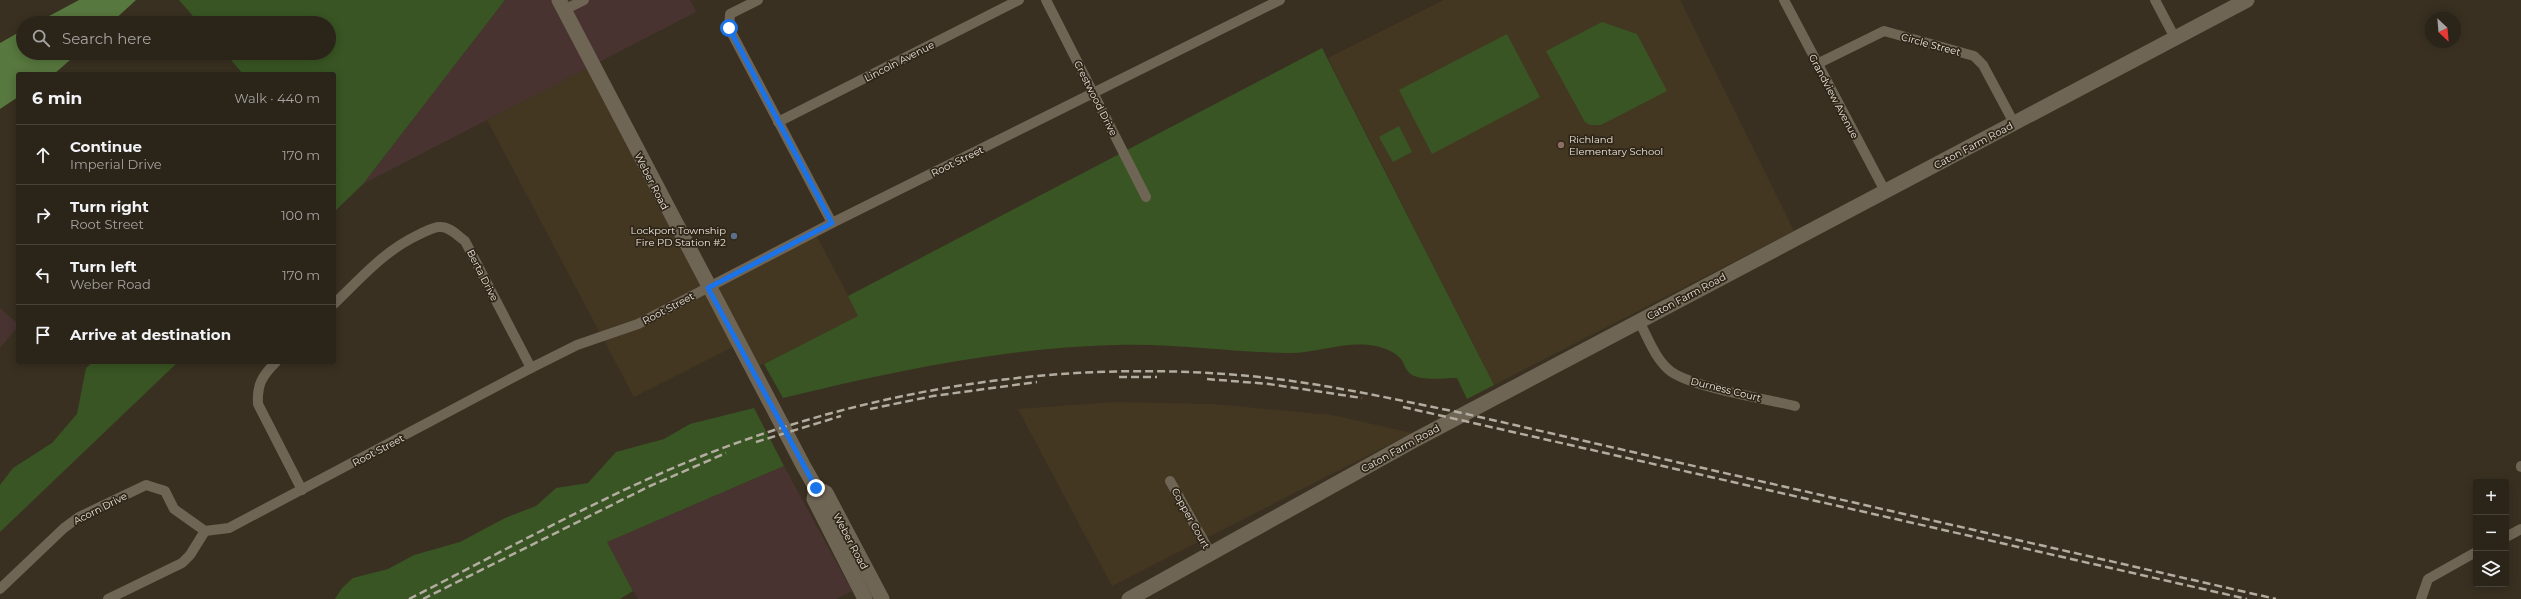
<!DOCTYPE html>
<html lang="en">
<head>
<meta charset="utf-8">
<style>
	body { margin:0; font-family:Montserrat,sans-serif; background:#373026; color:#f1f3f6 }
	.controls { position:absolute; right:12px; bottom:12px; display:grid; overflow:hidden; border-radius:4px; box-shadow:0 2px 10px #0003 }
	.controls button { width:36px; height:36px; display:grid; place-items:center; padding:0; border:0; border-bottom:1px solid #474138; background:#2b2419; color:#f1f3f6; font:20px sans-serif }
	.compass { position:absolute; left:2425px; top:12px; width:36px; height:36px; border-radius:50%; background:#2b2419; box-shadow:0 2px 10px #0003; rotate:154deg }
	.stop { position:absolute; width:12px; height:12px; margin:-9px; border:3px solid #1a73e8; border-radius:50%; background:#fff }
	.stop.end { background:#1a73e8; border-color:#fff; box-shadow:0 1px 4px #0008 }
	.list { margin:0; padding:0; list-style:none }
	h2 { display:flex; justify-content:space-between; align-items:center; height:52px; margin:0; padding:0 16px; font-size:17px }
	h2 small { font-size:13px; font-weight:400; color:#a6a4a2 }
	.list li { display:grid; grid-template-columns:26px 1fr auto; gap:12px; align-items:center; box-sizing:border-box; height:60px; padding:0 16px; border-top:1px solid #474138 }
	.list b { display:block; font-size:15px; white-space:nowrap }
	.list p { margin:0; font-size:13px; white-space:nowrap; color:#a6a4a2 }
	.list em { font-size:13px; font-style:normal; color:#a6a4a2 }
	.icon { flex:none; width:22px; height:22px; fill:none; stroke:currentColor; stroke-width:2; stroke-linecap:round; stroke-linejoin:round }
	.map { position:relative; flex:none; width:2521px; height:599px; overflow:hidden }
	.search { position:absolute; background:#2b2419; box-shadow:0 2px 10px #0003; left:16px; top:16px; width:320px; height:44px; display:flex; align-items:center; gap:10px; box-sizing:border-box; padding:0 14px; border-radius:22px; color:#a6a4a2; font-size:15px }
	.panel { position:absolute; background:#2b2419; box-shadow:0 2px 10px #0003; left:16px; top:72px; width:320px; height:292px; border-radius:4px }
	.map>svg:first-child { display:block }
	.built { fill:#433722 }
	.industrial { fill:#483331 }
	.green { fill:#395523 }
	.forest { fill:#57783e }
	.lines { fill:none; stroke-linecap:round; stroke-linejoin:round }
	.street { stroke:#6f6555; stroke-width:10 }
	.secondary { stroke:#6f6555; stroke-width:15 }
	.rail { stroke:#b3aca1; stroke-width:2.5; stroke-dasharray:8 4; stroke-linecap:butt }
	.route { stroke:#1a73e8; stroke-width:5 }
	.education-dot { fill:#8d6e63; stroke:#2f2618; stroke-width:1.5 }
	.service-dot { fill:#5c6f8a; stroke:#2f2618; stroke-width:1.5 }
	.labels { text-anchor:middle; stroke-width:3.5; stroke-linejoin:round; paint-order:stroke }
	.street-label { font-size:10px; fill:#ece6dd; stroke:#2f2618 }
	.poi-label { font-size:10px; fill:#ece6dd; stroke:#2f2618; text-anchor:start }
</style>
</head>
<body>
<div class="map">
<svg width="2521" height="599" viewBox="0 0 2521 599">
	<rect width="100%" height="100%" fill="#393021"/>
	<g class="built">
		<polygon points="1444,0 1680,0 1794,231 1494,385 1328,58"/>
		<polygon points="591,66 737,345 634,397 487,120"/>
		<polygon points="816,235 859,316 755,368 711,289"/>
		<polygon points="1114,402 1212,404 1332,415 1412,433 1112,586 1018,409"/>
	</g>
	<g class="industrial">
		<polygon points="505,0 690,0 696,12 363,184"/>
		<polygon points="0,308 18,324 18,327 0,348"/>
		<polygon points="784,466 852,591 836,599 638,599 606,542"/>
	</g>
	<g class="green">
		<polygon points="179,0 505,0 363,184 334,212 334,171 337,168 334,166 334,74 243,74 225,53 329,53 329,23 199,23"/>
		<polygon points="1602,22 1637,34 1667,91 1601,125 1590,125 1585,122 1546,51"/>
		<polygon points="1507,34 1540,97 1432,154 1399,90"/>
		<path d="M1322 48 1494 385 1467 399 1457 378C1444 378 1423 381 1412 375 1405 371 1405 363 1400 358 1393 350 1379 346 1369 345 1341 342 1314 354 1286 353 1229 352 1172 343 1116 345 1001 348 895 371 783 398L764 364 858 316 848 296Z"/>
		<polygon points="1399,126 1412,152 1393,162 1379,137"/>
		<polygon points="93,362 178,362 0,532 0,485 13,468 52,443 77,414 86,368"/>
		<polygon points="754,408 784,466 607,542 633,591 620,599 335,599 342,588 353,578 388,569 414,555 460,542 505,518 536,506 556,488 588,483 616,452 664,439 690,424"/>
	</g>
	<g class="forest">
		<polygon points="79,0 136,0 111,23 36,23"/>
		<polygon points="23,30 23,53 78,53 54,74 18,74 18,97 0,109 0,43"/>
	</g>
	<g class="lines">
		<g class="street">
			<polyline points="758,0 730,14 729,28 832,223"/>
			<polyline points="1046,0 1146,197"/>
			<polyline points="1784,0 1885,191"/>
			<polyline points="2155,0 2175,38"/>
			<polyline points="564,10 584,0"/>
			<polyline points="1817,64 1884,31 1974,56 1983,65 2014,123"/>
			<polyline points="778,122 1019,0"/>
			<path d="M334 304C361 278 384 251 418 235 425 232 434 226 441 227 450 227 458 236 465 241L531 368"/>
			<path d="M1639 321C1648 338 1655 358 1669 370 1689 387 1767 399 1795 406"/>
			<path d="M276 362C262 376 257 384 258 404L302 490"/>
			<polyline points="2521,466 2521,467"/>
			<polyline points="1170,481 1211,554"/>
			<polyline points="205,531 229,528 531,368 577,345 638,324 832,223 1280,0"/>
			<polyline points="2506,537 2521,529"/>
			<polyline points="0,589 64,528 79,517 146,485 165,491 174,509 205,531"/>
			<polyline points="108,599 182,563 190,555 205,531"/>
			<polyline points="2421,599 2428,579 2476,552"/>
		</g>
		<g class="secondary">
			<polyline points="559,0 804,467 816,488 826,493 882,599"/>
			<polyline points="816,488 814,499 865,599"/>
			<polyline points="1129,599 1411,442 2247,0"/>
		</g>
		<g class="rail">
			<polyline points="1119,377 1157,377"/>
			<polyline points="1207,379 1269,384 1362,398"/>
			<polyline points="1403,407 2247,599"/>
			<polyline points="870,409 933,396 1037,382"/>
			<polyline points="756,442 841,416"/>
			<path d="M409 599C506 550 602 496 702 456 872 389 1056 360 1238 375 1314 381 1388 398 1462 413L2276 599"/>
			<polyline points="423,599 650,486 726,453"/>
		</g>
	</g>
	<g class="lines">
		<polyline class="route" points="729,28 832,223 708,288 816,488"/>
	</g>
	<circle class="education-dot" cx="1561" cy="145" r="4"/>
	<circle class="service-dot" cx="734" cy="236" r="4"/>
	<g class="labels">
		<g class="street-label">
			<text transform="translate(1931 44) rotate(15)" y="4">Circle Street</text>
			<text transform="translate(899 61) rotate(-27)" y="4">Lincoln Avenue</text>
			<text transform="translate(1834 96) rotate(62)" y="4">Grandview Avenue</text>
			<text transform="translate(1096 98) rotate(63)" y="4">Crestwood Drive</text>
			<text transform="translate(1973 145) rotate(-28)" y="4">Caton Farm Road</text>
			<text transform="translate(957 161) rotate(-26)" y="4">Root Street</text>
			<text transform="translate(652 181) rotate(63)" y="4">Weber Road</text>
			<text transform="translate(483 275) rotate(63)" y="4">Berta Drive</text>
			<text transform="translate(1686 296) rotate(-28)" y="4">Caton Farm Road</text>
			<text transform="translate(668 308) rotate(-28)" y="4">Root Street</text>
			<text transform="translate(1726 389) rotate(14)" y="4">Durness Court</text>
			<text transform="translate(1400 448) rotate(-29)" y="4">Caton Farm Road</text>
			<text transform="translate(378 450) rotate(-28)" y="4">Root Street</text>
			<text transform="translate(100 508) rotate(-27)" y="4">Acorn Drive</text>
			<text transform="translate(1191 518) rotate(61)" y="4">Copper Court</text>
			<text transform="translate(851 541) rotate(62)" y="4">Weber Road</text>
		</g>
		<g class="poi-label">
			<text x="1569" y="143">Richland<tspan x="1569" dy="12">Elementary School</tspan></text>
			<text x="726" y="234" text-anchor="end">Lockport Township<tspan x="726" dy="12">Fire PD Station #2</tspan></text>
		</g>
	</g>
</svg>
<div class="controls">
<button>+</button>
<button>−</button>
<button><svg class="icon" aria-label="layers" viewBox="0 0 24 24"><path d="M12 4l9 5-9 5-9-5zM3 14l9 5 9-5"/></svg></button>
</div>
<svg class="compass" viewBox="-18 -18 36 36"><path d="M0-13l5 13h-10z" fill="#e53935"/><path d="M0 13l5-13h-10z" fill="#a6a4a2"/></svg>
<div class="stop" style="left:729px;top:28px"></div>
<div class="stop end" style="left:816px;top:488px"></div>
<div class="search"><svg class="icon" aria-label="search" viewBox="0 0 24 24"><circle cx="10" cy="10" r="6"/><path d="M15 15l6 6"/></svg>Search here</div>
<section class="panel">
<h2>6 min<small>Walk · 440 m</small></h2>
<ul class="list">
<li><svg class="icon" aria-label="ahead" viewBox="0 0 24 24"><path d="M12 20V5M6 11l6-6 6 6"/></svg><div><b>Continue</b><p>Imperial Drive</p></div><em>170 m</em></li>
<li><svg class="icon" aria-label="right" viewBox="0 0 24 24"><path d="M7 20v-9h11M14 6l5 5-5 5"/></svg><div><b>Turn right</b><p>Root Street</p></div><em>100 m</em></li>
<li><svg class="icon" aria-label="left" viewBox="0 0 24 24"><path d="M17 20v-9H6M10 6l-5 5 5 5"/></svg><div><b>Turn left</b><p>Weber Road</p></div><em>170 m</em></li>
<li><svg class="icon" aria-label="arrive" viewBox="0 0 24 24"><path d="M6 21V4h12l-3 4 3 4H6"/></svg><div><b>Arrive at destination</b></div></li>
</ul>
</section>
</div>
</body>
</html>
